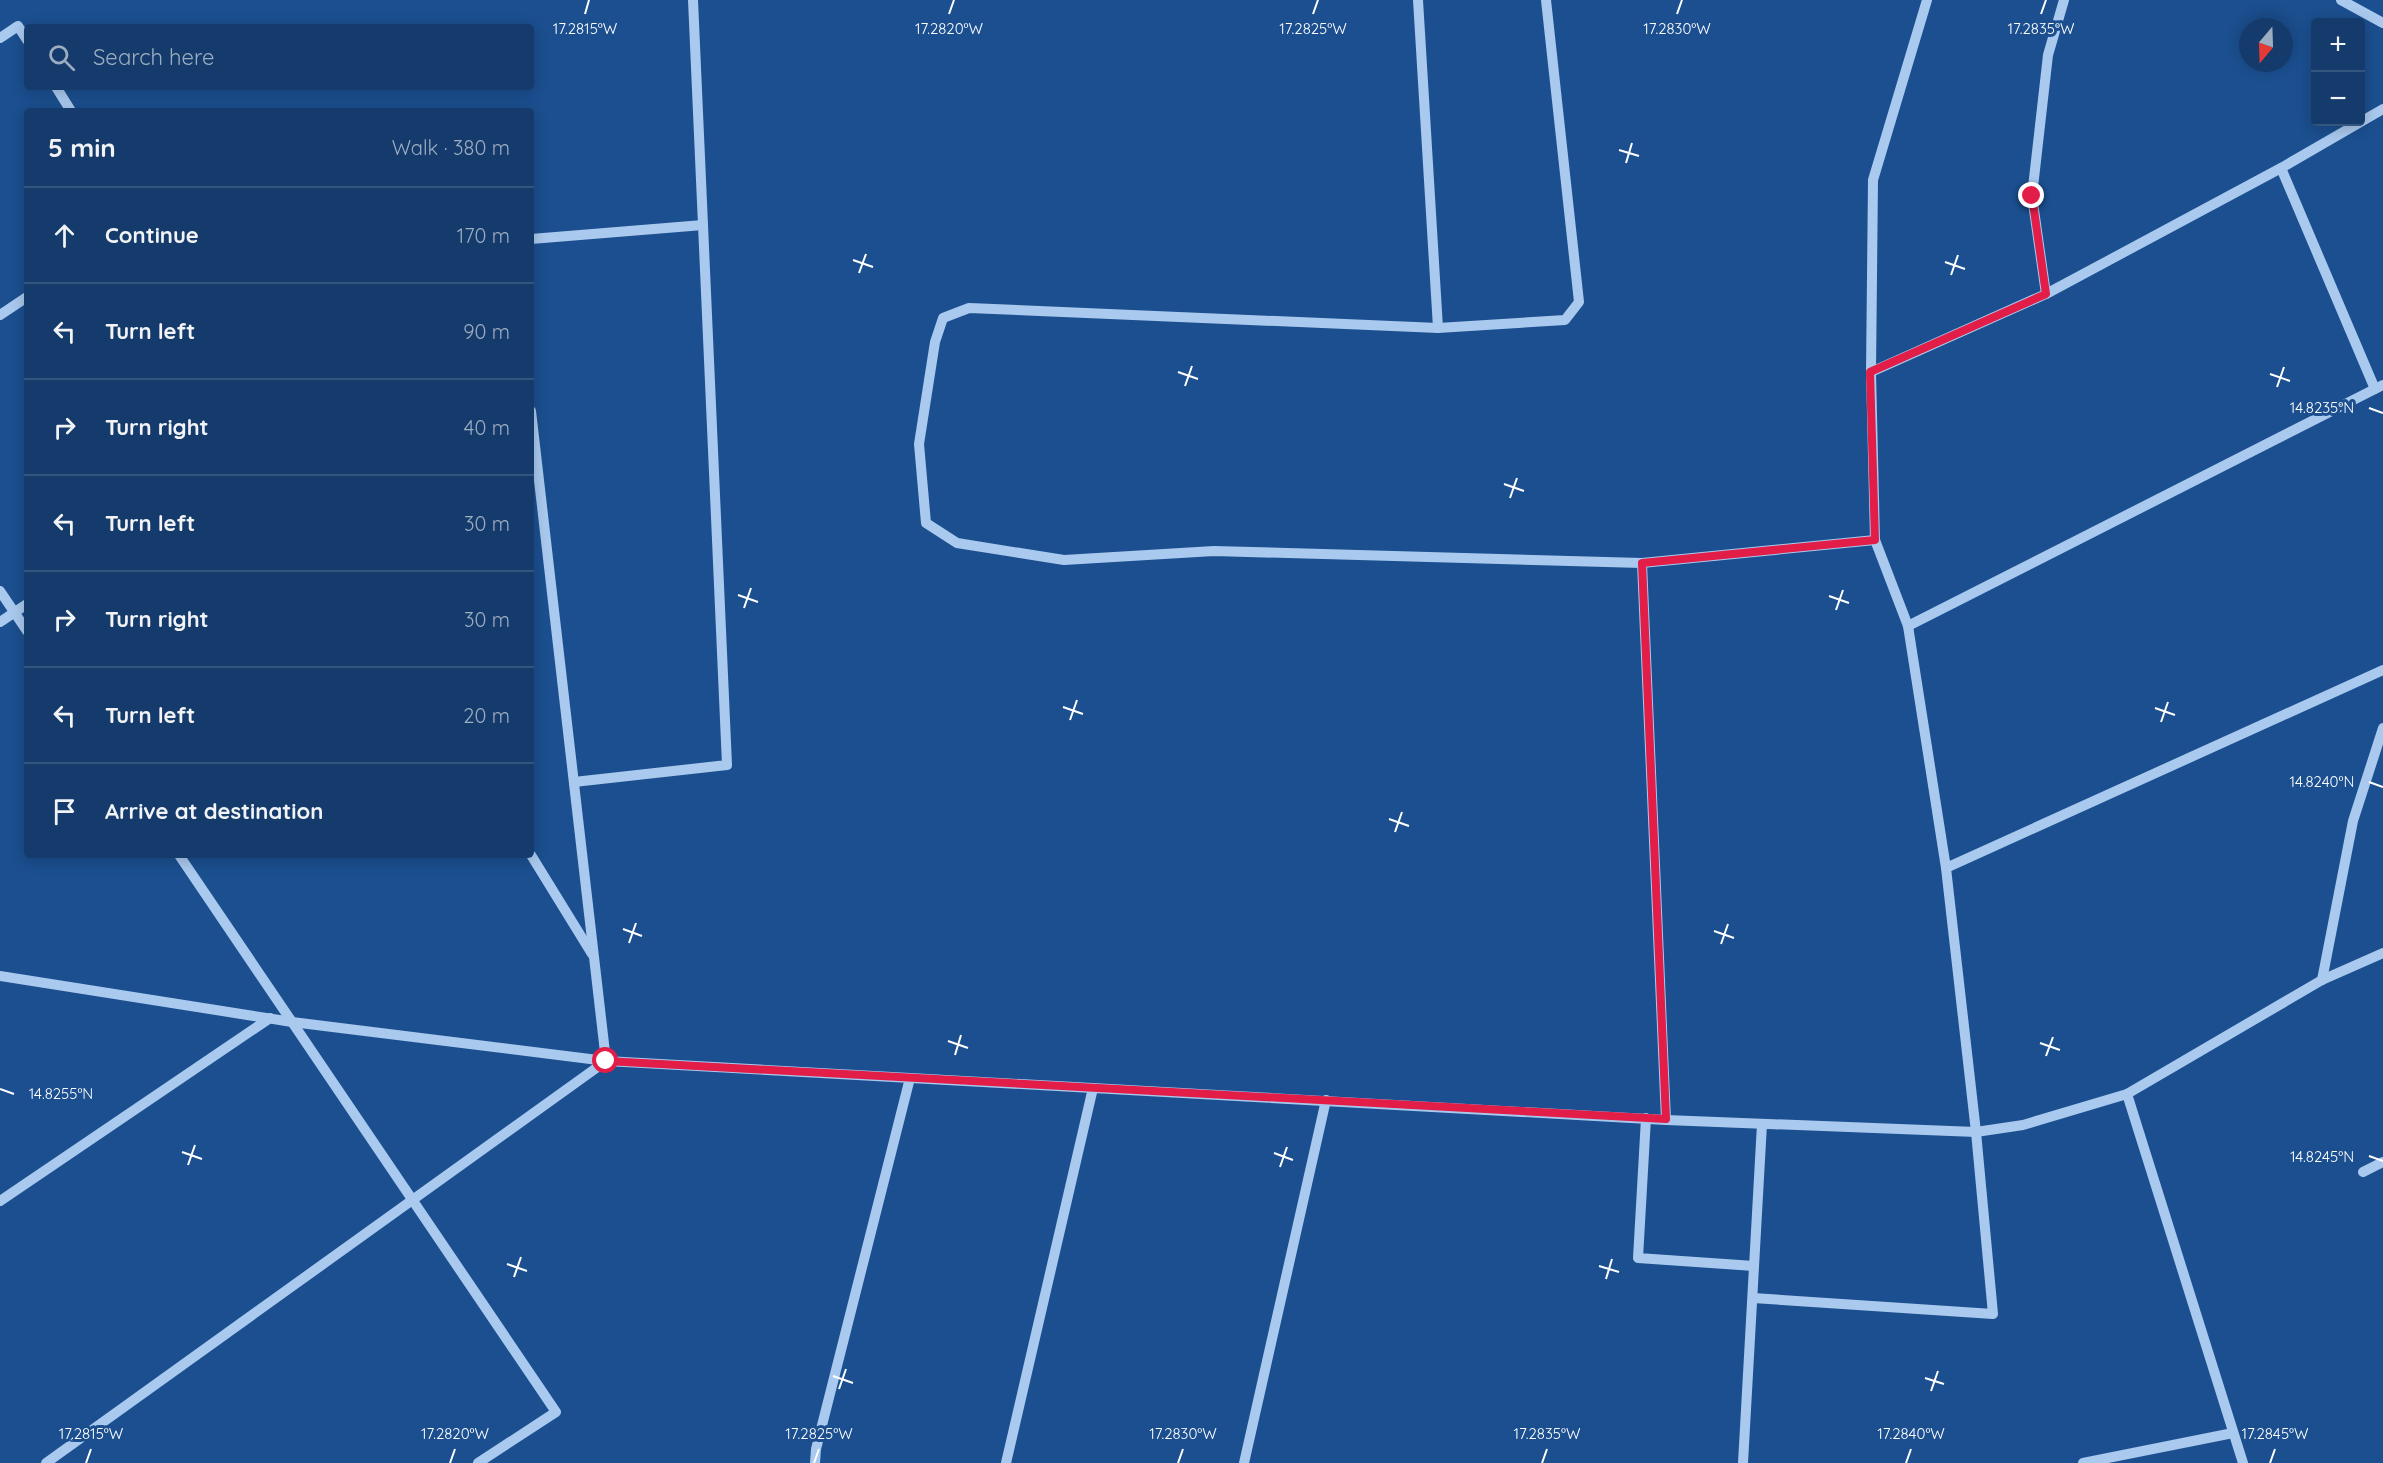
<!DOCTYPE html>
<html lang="en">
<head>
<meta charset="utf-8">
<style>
	body { margin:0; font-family:Quicksand,sans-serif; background:#214673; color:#f1f3f6 }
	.controls { position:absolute; right:18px; top:18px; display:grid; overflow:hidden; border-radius:6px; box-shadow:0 3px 15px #0003 }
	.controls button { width:54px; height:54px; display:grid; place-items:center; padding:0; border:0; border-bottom:2px solid #33557e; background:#143b6b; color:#f1f3f6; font:30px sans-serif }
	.compass { position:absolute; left:2239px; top:18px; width:54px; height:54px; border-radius:50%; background:#143b6b; box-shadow:0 3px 15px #0003; rotate:199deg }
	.stop { position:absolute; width:18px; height:18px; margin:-14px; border:4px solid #e11d48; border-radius:50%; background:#fff }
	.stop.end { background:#e11d48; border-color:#fff; box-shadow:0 2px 6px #0008 }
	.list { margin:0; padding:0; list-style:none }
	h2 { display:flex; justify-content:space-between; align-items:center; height:78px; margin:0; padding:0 24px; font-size:26px }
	h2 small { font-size:20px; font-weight:400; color:#9dadc1 }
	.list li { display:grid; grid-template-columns:39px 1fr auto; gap:18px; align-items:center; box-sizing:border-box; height:96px; padding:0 24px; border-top:2px solid #33557e }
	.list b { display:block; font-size:22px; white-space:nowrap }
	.list em { font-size:20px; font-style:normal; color:#9dadc1 }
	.icon { flex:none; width:33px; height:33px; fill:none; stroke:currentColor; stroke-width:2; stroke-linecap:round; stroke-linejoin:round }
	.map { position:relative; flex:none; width:2383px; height:1463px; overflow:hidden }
	.search { position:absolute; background:#143b6b; box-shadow:0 3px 15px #0003; left:24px; top:24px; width:510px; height:66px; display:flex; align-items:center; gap:15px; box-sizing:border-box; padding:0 21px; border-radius:6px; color:#9dadc1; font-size:22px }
	.panel { position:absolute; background:#143b6b; box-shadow:0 3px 15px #0003; left:24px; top:108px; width:510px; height:750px; border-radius:6px }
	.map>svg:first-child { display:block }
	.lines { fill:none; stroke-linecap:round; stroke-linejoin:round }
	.minor { stroke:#a9c9ee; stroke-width:10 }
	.route { stroke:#e11d48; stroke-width:8 }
	.ticks { fill:none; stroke:#fff; stroke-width:2 }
	.ticks-label { font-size:15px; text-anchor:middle; fill:#fff; stroke:#1b4f8f; stroke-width:6; stroke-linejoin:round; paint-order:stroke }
</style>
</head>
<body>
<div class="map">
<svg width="2383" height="1463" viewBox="0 0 2383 1463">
	<rect width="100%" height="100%" fill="#1b4f8f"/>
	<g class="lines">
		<g class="minor">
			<polyline points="1418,0 1438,328"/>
			<polyline points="1546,0 1579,302 1565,320 1438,328 969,308 943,318 935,342 919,444 926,523 957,543 1064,560 1214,551 1642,563 1875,540"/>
			<polyline points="2341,0 2383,23"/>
			<polyline points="0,38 18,26 27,40"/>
			<polyline points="56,87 71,111"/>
			<polyline points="2281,168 2375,389"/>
			<polyline points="531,239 703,225"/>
			<polyline points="2046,294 2032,196 2048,55 2064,0"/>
			<polyline points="0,315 27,297"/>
			<polyline points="1871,372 2046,294 2281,168 2383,109"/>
			<polyline points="1642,563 1666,1120"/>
			<polyline points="0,591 27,631"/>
			<polyline points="0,622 27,604"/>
			<polyline points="1908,626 2383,385"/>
			<polyline points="574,782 727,765 693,0"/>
			<polyline points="179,855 556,1412 478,1463"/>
			<polyline points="531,855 592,954"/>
			<polyline points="1946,868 2383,670"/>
			<polyline points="0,976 292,1022 606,1061 1666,1120 1976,1132 2023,1125 2127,1094 2322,980 2383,953"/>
			<polyline points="2322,980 2353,821 2383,728"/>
			<polyline points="2127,1094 2243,1463"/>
			<polyline points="1646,1118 1638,1258 1754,1266"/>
			<polyline points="2363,1172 2383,1162"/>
			<polyline points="0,1201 270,1018"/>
			<polyline points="1753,1298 1993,1314 1976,1132 1946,868 1908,626 1875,540 1871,372 1873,180 1927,0"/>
			<polyline points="46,1463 606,1061 531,411"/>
			<polyline points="815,1463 816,1449 910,1078"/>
			<polyline points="1006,1463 1093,1088"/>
			<polyline points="1244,1463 1326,1100"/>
			<polyline points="1743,1463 1762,1124"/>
			<polyline points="2083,1463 2233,1433"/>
		</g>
	</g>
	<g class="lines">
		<polyline class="route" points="606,1061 1666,1119 1642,563 1875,540 1870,372 2046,294 2032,196"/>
	</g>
	<path class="ticks" d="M585 14 589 0M949 14 954 0M1313 14 1318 0M1677 14 1682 0M2041 14 2046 0M1619 150 1639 156M1626 163 1632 143M853 260 873 267M1945 262 1965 269M859 273 866 254M1951 275 1958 255M1178 372 1198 379M2270 374 2290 381M1185 386 1192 366M2277 387 2284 367M2369 408 2383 413M1504 484 1524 491M1510 498 1517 478M738 595 758 602M1829 596 1849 603M744 608 751 588M1836 610 1843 590M1063 707 1083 714M2155 708 2175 715M1070 720 1077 700M2161 722 2168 702M2369 782 2383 787M1389 819 1409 826M1395 832 1402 812M623 929 642 936M1714 931 1734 938M629 943 636 923M1721 944 1728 924M948 1041 968 1048M2040 1043 2060 1050M955 1055 961 1035M2046 1056 2053 1037M0 1089 14 1094M182 1152 202 1159M1274 1153 1293 1160M2369 1156 2383 1161M188 1165 195 1145M1280 1167 1287 1147M507 1264 527 1271M1599 1266 1619 1272M514 1277 521 1257M1606 1279 1612 1259M833 1376 853 1383M1925 1378 1944 1384M839 1389 846 1369M1931 1391 1938 1371M86 1463 91 1449M450 1463 455 1449M814 1463 819 1449M1178 1463 1183 1449M1542 1463 1547 1449M1906 1463 1911 1449M2270 1463 2275 1449"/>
	<g class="ticks-label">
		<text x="585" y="34">17.2815°W</text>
		<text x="949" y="34">17.2820°W</text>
		<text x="1313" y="34">17.2825°W</text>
		<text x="1677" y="34">17.2830°W</text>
		<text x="2041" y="34">17.2835°W</text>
		<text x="2322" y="413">14.8235°N</text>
		<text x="2322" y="787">14.8240°N</text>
		<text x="61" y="1099">14.8255°N</text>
		<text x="2322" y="1162">14.8245°N</text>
		<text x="91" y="1439">17.2815°W</text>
		<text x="455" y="1439">17.2820°W</text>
		<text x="819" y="1439">17.2825°W</text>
		<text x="1183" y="1439">17.2830°W</text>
		<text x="1547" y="1439">17.2835°W</text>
		<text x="1911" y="1439">17.2840°W</text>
		<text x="2275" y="1439">17.2845°W</text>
	</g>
</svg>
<div class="controls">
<button>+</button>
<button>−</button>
</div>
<svg class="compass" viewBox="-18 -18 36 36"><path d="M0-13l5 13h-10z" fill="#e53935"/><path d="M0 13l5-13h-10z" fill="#9dadc1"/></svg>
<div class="stop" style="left:606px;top:1061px"></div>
<div class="stop end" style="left:2032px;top:196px"></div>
<div class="search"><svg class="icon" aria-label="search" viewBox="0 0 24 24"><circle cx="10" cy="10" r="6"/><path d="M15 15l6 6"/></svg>Search here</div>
<section class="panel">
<h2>5 min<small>Walk · 380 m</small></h2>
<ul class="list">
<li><svg class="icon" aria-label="ahead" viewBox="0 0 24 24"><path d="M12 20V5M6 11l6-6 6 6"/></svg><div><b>Continue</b></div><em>170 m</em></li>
<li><svg class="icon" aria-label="left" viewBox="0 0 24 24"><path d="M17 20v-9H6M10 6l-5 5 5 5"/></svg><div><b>Turn left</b></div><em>90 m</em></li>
<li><svg class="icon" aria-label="right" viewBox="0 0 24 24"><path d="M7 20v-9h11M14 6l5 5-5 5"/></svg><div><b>Turn right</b></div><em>40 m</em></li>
<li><svg class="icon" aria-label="left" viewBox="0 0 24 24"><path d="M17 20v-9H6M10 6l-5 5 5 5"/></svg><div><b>Turn left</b></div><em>30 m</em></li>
<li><svg class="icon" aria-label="right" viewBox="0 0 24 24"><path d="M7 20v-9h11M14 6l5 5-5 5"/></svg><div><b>Turn right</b></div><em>30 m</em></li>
<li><svg class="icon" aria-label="left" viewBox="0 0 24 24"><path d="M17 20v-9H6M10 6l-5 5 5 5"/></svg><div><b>Turn left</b></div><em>20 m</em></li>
<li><svg class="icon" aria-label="arrive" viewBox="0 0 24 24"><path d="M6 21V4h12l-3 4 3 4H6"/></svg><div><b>Arrive at destination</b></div></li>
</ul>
</section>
</div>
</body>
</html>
